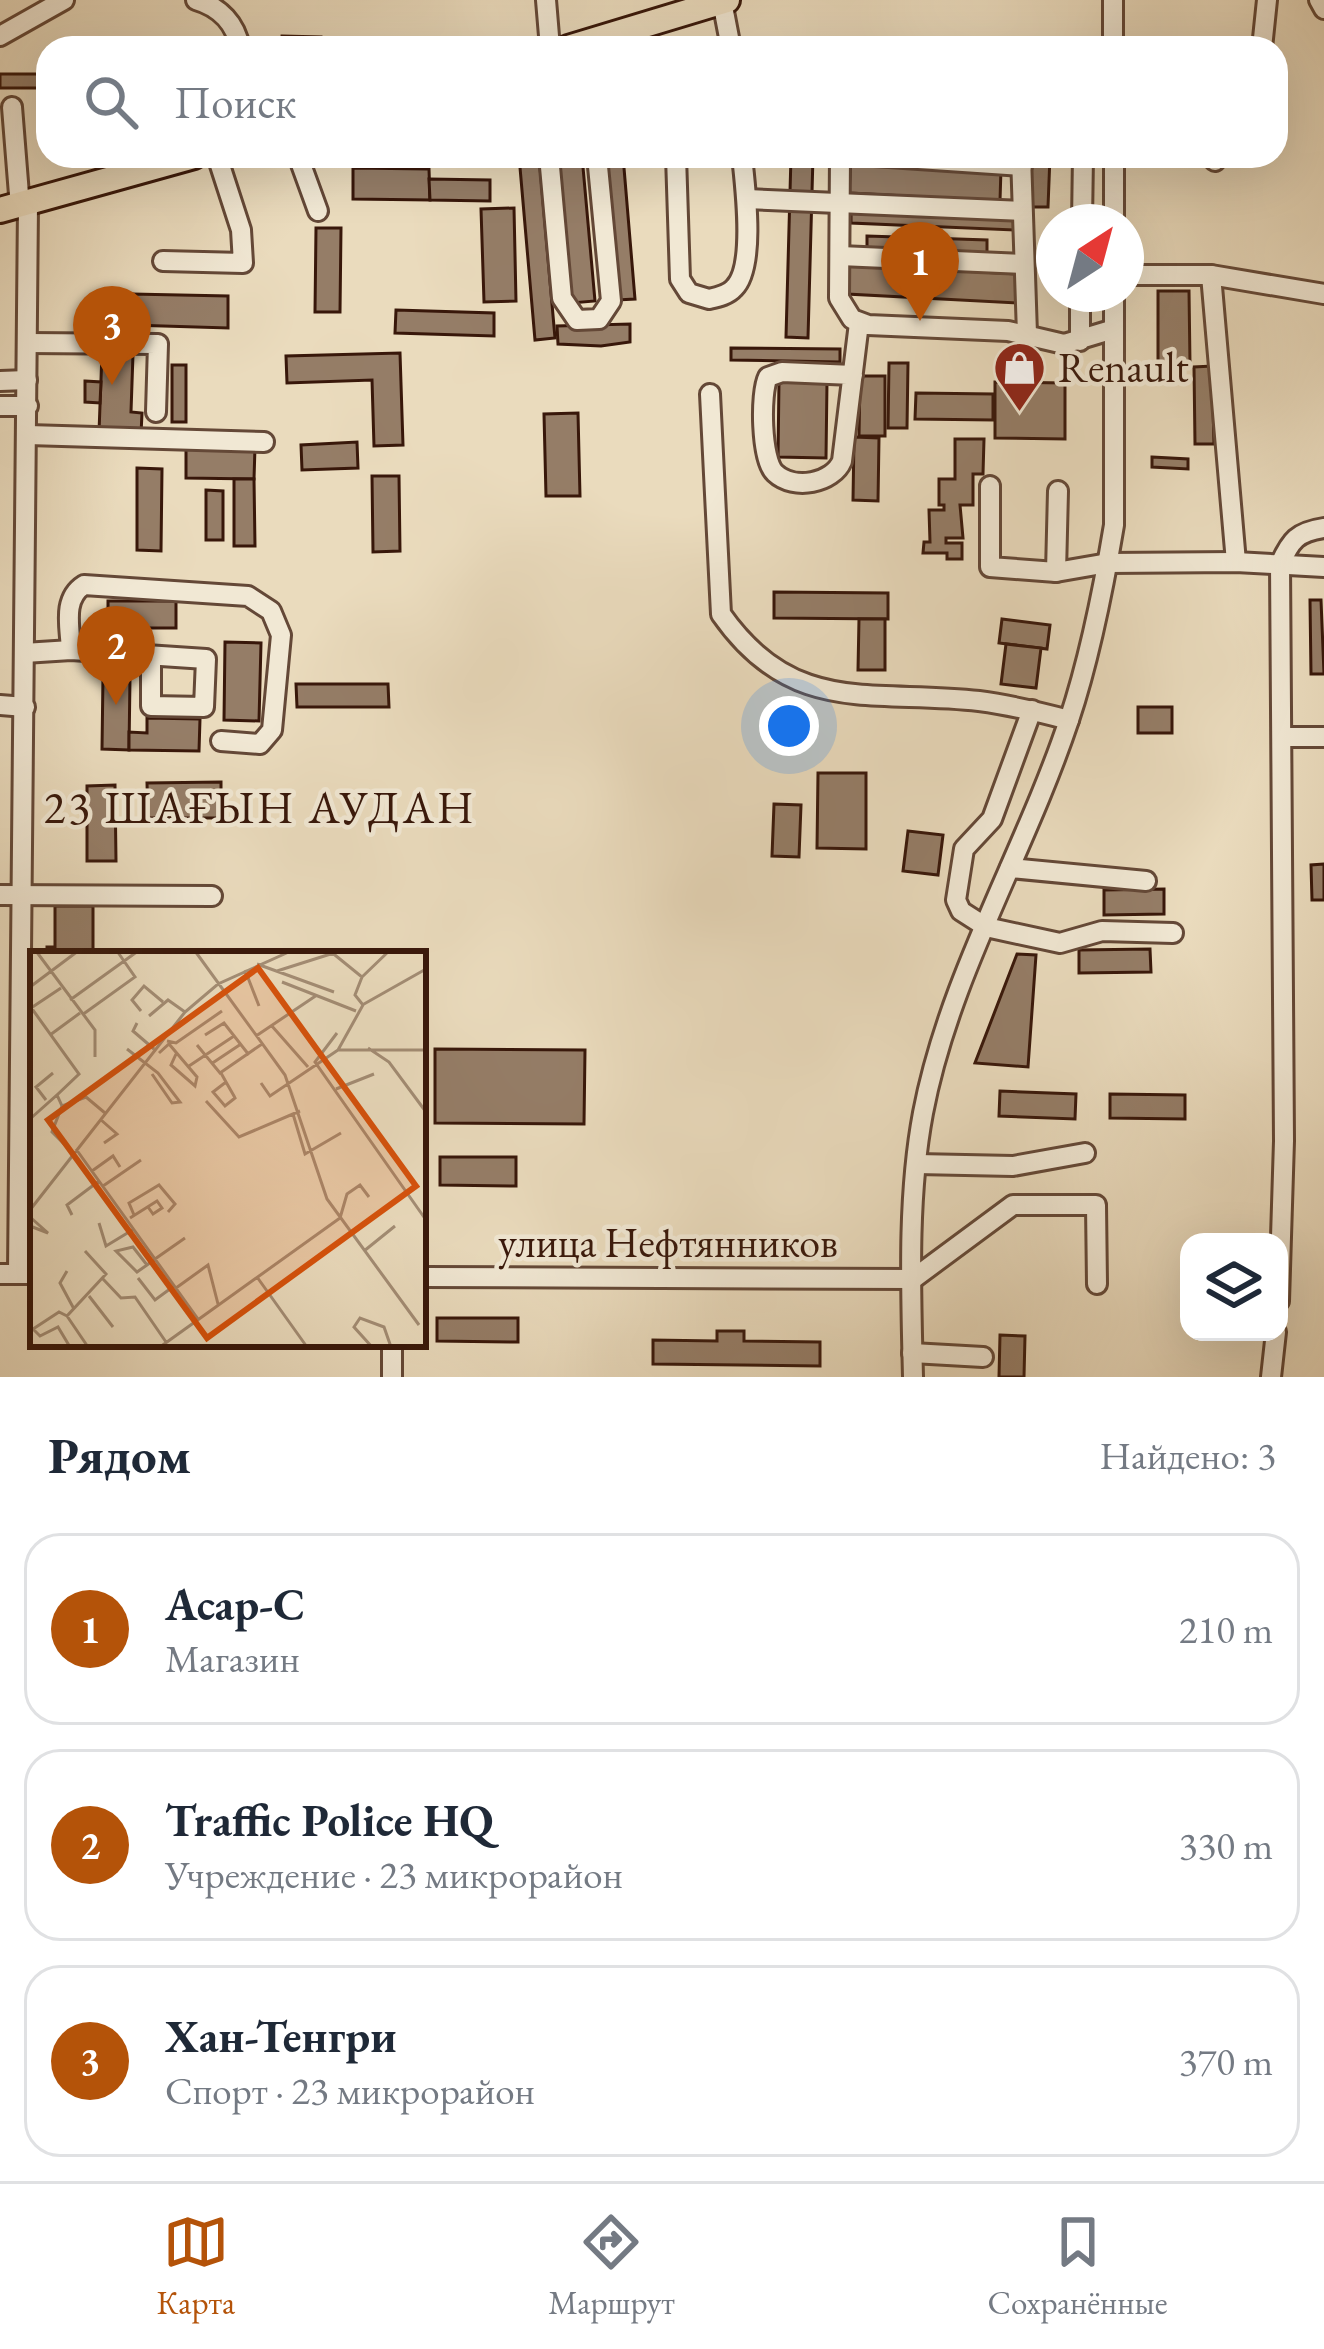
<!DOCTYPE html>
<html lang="ru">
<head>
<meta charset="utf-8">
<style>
	body { margin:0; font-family:"EB Garamond",serif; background:#f2f2f3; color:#1f2937 }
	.controls { position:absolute; right:36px; bottom:36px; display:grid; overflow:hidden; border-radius:24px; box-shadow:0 12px 48px #0002 }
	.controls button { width:108px; height:108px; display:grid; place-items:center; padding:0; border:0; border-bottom:3px solid #e0e1e3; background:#fff; color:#1f2937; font:60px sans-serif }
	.compass { position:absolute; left:1036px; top:204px; width:108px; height:108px; border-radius:50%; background:#fff; box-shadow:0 12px 48px #0002; rotate:36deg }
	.you { position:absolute; left:789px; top:726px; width:42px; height:42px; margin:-30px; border:9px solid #fff; border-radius:50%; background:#1a73e8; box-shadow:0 0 0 18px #1a73e833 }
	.badge { display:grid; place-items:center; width:78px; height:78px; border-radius:50%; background:#b45309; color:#fff; font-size:39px; font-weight:700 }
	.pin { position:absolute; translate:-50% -99px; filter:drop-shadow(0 3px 6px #0008) }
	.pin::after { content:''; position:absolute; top:63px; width:42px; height:36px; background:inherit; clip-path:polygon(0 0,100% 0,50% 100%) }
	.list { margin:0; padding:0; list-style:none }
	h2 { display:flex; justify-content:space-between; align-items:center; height:156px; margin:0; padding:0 48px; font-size:51px }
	h2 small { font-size:39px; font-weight:400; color:#747a83 }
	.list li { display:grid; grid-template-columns:78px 1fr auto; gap:36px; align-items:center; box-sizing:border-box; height:192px; margin:0 24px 24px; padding:0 24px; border:3px solid #e0e1e3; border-radius:36px }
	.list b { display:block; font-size:45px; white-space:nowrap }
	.list p { margin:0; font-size:39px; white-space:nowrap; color:#747a83 }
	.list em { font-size:39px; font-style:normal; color:#747a83 }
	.icon { flex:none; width:66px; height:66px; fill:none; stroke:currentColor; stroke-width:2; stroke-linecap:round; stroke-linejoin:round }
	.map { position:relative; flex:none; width:1324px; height:1377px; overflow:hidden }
	.search { position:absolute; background:#fff; box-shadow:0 12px 48px #0002; left:36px; right:36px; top:36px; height:132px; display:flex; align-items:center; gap:30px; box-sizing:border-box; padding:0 42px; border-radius:36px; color:#747a83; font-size:45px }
	.sheet { height:804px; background:#fff }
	nav { display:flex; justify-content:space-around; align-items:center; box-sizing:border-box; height:168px; border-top:3px solid #e0e1e3; background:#fff; font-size:33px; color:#747a83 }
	nav a { display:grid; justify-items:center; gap:6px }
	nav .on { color:#b45309 }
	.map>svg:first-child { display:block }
	.building { fill:#957d67; stroke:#38170a; stroke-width:3 }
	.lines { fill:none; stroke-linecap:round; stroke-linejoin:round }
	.minor-casing { stroke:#644837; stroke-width:24 }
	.major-casing { stroke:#38170a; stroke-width:30 }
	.minor { stroke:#f1e8d4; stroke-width:18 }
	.major { stroke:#eadbbd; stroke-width:24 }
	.labels { text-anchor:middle; stroke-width:9; stroke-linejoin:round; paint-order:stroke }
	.poi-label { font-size:42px; fill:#38170a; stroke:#f1e8d4; text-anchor:start }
	.street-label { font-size:42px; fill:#38170a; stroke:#f1e8d4 }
	.neighbourhood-label { font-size:45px; letter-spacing:3px; fill:#38170a; stroke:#f1e8d4 }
	.inset-road { fill:none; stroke:#a38d75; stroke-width:3 }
	.view { fill:#d6520c; fill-opacity:0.15; stroke:#d6520c; stroke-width:6 }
	.inset-edge { fill:none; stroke:#38170a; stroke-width:6 }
</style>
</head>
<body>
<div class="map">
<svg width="1324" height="1377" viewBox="0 0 1324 1377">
	<rect width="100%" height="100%" fill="#eadbbd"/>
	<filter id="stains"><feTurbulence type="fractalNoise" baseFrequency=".00167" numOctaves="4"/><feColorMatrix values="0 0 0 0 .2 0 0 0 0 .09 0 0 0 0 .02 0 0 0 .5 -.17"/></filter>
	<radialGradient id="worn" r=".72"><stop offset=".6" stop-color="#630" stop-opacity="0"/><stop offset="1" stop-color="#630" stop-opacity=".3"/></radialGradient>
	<g class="building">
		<polygon points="282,36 321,37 321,48 281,48"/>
		<rect x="0" y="74" width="41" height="14"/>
		<polygon points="519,156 539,156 555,338 535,340"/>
		<polygon points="558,156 582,156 595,301 572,303"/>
		<polygon points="605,156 623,156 635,299 617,300"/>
		<polygon points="791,156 813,156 808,338 786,337"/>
		<polygon points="1029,156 1050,156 1048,207 1028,207"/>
		<polygon points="851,160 1001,168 1000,201 849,193"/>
		<polygon points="353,168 429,169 430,200 353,199"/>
		<polygon points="429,179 490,180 490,201 430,200"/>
		<polygon points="514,208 516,301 484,302 481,209"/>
		<polygon points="851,213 1015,219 1014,230 851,223"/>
		<polygon points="316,228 341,228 340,312 315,312"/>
		<polygon points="867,236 987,240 987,253 867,249"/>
		<polygon points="848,265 1018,274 1017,303 847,294"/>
		<polygon points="1158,291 1189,291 1190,363 1158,363"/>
		<polygon points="131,294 228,296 228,328 131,325"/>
		<polygon points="396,310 494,313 494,336 395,333"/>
		<polygon points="630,324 630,342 601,346 558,344 557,326"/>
		<polygon points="731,348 840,349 840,362 731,360"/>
		<polygon points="102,353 133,354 131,412 142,413 141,434 99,432"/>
		<polygon points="400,353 403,445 374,446 372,380 287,383 286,356"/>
		<polygon points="889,363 908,363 907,428 888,428"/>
		<rect x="172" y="365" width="14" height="57"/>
		<polygon points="1212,366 1214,444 1195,444 1194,367"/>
		<polygon points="860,376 885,376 885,436 859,436"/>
		<polygon points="85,381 101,382 100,403 85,402"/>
		<polygon points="779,381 827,382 826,458 778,457"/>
		<polygon points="995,382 1065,383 1065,439 995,438"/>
		<polygon points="916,393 993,394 993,420 915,419"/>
		<polygon points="578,413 580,496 546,496 544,414"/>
		<polygon points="854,437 879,438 878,501 853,500"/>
		<polygon points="955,439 984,439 983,474 973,474 973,505 960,505 963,538 946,538 946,543 962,543 962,559 947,559 947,553 923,553 924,542 930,542 929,510 944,510 944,505 939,505 939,479 955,479"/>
		<polygon points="357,442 358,468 302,470 301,445"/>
		<polygon points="186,446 255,447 254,479 186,478"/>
		<polygon points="1152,457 1188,459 1188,469 1152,467"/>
		<polygon points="137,468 162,469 161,551 137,550"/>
		<polygon points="372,476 399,476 400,551 373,552"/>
		<polygon points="234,479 254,479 255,546 234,546"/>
		<polygon points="206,490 223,491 223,540 206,540"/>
		<polygon points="774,592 888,593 888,619 774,618"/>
		<polygon points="1310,600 1321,600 1324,674 1311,674"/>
		<rect x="108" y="601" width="68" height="27"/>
		<polygon points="859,619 885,619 885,670 858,670"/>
		<polygon points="1002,619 1050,625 1047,649 999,643"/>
		<polygon points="225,642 261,643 259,721 224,720"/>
		<polygon points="1006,644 1041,648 1036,688 1001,684"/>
		<polygon points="103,676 130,677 129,750 102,749"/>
		<polygon points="296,684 388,684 389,707 297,707"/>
		<rect x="1138" y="707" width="34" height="26"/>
		<polygon points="147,718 200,719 199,751 129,750 129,732 147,733"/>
		<polygon points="818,773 866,773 866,849 817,848"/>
		<polygon points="221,782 221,818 148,818 147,783"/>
		<polygon points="115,785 116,861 87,861 87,786"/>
		<polygon points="774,804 801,805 799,857 772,856"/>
		<polygon points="908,831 943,835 938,875 903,871"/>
		<polygon points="1324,864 1324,900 1312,900 1311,865"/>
		<polygon points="1164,889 1164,914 1104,915 1104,890"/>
		<polygon points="55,906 93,906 93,954 47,954 47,947 55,947"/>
		<polygon points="1150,949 1151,972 1079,973 1079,950"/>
		<polygon points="1017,954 1036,955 1028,1067 975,1063"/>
		<polygon points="435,1049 585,1050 584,1124 435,1123"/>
		<polygon points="1000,1091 1076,1094 1075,1119 999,1116"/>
		<polygon points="1110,1094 1185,1095 1185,1119 1110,1118"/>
		<polygon points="440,1157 516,1157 516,1186 440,1185"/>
		<polygon points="437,1318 518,1318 518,1342 437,1341"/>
		<polygon points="717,1331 744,1331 744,1341 820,1342 820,1366 653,1364 653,1340 717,1341"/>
		<polygon points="1000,1335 1025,1336 1024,1377 999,1377"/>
	</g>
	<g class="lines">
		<defs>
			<g id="minor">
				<path d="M196 0C220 7 236 24 240 48"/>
				<polyline points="546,0 550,48"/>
				<polyline points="1113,0 1113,48"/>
				<polyline points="1319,0 1324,9"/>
				<polyline points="722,1 731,48"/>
				<polyline points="0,36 64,0"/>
				<polyline points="681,48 730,48"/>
				<polyline points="1262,48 1267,0"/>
				<polyline points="12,107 20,207"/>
				<polyline points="298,156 318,211"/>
				<polyline points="549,156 562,298 577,320 599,319 611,301 597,156"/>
				<path d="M676 156 680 279 689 293 709 299C718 297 728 295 734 288 756 267 745 185 742 156"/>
				<polyline points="840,156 839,298 852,319 868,325 1008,331 1064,344 1114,329"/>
				<polyline points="874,156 1022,166"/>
				<polyline points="1021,156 1027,334"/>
				<polyline points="1114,156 1114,222"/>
				<polyline points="1215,161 1219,156"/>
				<polyline points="747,199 1022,211"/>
				<polyline points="1082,222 1083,156"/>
				<polyline points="840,256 1024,264"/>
				<polyline points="163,261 243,263 241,230 217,156"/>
				<polyline points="1126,275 1211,275 1324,294"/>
				<polyline points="1211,275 1236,562"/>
				<polyline points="1080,341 1080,294"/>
				<polyline points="27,343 158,344 156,412"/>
				<path d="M853 375 782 372 768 377C760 393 761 460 775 473 794 491 833 483 842 461L859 323"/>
				<polyline points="0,381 27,380"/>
				<path d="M710 394 721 614C793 717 872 689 979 701 1009 705 1039 712 1069 720"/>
				<polyline points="0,406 28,406"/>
				<polyline points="28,435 264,442"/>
				<polyline points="990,486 990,567 1056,572 1108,563 1236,562 1324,567"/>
				<polyline points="1056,572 1058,491"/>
				<path d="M71 650C70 627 62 599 84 585L248 596 271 611 281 635 272 730 260 744 221 741"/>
				<polyline points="24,653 71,650 206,659 204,707 151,706 151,658"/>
				<polyline points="0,705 25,707"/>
				<polyline points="1032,710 992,819 964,849 956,900 961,911 986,927 1060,943 1102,931 1173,933"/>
				<polyline points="1282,737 1324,737"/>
				<polyline points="1010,868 1146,881"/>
				<polyline points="0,895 212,896"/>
				<polyline points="917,1164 1013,1166 1085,1153"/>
				<polyline points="0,1274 33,1274"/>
				<polyline points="18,1274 28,205"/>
				<polyline points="423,1277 913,1279"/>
				<polyline points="913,1279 1013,1205 1096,1205 1097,1284"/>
				<path d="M1279 1301 1284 1141 1280 564C1291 540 1297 532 1324 528"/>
				<polyline points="912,1353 983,1357"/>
				<polyline points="392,1377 392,1344"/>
				<path d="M913 1377C911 1291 907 1198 923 1113 949 976 1025 852 1069 720 1090 657 1103 591 1114 525V294"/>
				<polyline points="1271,1377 1276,1332"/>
			</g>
			<g id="major">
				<polyline points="568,48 727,0"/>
				<polyline points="0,210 194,156"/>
			</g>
		</defs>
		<use href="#minor" class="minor-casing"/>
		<use href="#major" class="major-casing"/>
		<use href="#minor" class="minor"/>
		<use href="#major" class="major"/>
	</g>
	<defs>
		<symbol id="shop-pin" viewBox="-11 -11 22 30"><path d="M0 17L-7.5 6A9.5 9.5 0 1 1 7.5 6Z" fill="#8f2418" stroke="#f1e8d4"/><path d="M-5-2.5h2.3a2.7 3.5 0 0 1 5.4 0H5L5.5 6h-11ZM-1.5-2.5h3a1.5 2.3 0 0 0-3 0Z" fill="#fff"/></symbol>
	</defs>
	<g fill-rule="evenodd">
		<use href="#shop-pin" x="990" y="338" width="59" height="81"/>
	</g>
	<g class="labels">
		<g class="poi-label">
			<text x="1058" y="382">Renault</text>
		</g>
		<g class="street-label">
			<text x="668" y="1257">улица Нефтянников</text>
		</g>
		<g class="neighbourhood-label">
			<text x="260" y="823">23 ШАҒЫН АУДАН</text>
		</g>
	</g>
	<g transform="translate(30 951)">
		<rect width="396" height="396" fill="#eadbbd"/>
		<path class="inset-road" d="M6 0 65 79V106M165 0 255 124 297 248 389 374M300 0 332 26 325 44 333 54 308 99M227 13 304 41M215 19 229 55M247 20 310 0M332 26 359 0M252 31 326 60M0 36 48 0M40 49 108 0M334 53 396 18M0 55 49 123 27 144M1 57 31 37M111 60 102 49 114 35 133 51M52 64 105 26 87 0M119 65 138 49 155 61M107 72 103 80 124 98M241 74 278 116M307 82 285 111 396 269M20 84 50 62M175 84 194 72 219 104M226 85 287 44M137 90 146 92 192 60M167 94 190 122 232 93M338 97 359 111 396 161M97 98 128 122 150 151 142 152 122 123M129 102 139 93 167 126 165 135 141 114 146 103M181 113 211 93M159 115 204 85M191 122 196 131 204 145 205 147 195 155 183 141 196 131M231 132 240 145 308 99H396M306 138 344 123M16 149 6 136 23 122M176 150 209 186 270 160M32 155 56 146 75 162M263 163 275 203 311 182M0 168 27 144 32 155 22 181 43 202M70 168 87 183 74 192M46 198 168 368M62 220 83 205 90 216M73 235 111 209M0 259 155 61 188 33 261 0M42 264 37 254 69 230M104 264 99 252 129 234 145 253 138 261M0 266 18 282 0 275M100 267 127 250 132 257 123 263 118 256M310 267 317 243 330 234 339 246M69 272 76 295 104 278M55 300 76 323 37 365 58 396M334 300 365 275M117 314 103 296 86 300 107 321 117 314 125 308 155 287M37 320 30 332 44 358M227 326 277 396M108 327 125 349 144 335M73 328 91 347 105 346 136 391M146 337 178 314 188 353M59 345 83 376M3 378 10 385 28 376 40 396M0 380 29 361 37 365M130 396 310 267M342 396 324 376 330 367 354 376 361 396"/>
		<path class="view" d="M228 17 386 235 177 387 18 169Z"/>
		<rect width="396" height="396" class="inset-edge"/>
	</g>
	<rect width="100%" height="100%" filter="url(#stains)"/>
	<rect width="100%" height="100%" fill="url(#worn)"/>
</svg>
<div class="controls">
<button><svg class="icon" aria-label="layers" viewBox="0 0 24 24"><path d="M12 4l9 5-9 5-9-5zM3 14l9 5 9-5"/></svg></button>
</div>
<svg class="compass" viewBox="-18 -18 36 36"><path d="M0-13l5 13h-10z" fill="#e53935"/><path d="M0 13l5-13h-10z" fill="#747a83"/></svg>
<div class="you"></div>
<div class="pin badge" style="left:920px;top:321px">1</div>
<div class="pin badge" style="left:116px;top:705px">2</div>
<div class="pin badge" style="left:112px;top:385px">3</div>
<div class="search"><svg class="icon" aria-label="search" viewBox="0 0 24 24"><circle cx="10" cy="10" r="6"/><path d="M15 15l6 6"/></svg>Поиск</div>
</div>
<section class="sheet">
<h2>Рядом<small>Найдено: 3</small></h2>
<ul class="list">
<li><span class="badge">1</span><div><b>Асар-С</b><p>Магазин</p></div><em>210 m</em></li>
<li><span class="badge">2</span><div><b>Traffic Police HQ</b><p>Учреждение · 23 микрорайон</p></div><em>330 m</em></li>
<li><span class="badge">3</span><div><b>Хан-Тенгри</b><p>Спорт · 23 микрорайон</p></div><em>370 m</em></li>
</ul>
</section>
<nav>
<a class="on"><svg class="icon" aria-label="map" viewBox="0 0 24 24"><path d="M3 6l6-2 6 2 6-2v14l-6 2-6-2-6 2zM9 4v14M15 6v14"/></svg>Карта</a>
<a><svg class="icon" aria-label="directions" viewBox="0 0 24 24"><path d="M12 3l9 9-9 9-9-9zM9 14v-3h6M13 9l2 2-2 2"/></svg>Маршрут</a>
<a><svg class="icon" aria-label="saved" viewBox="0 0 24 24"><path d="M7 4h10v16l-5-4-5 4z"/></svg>Сохранённые</a>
</nav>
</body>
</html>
